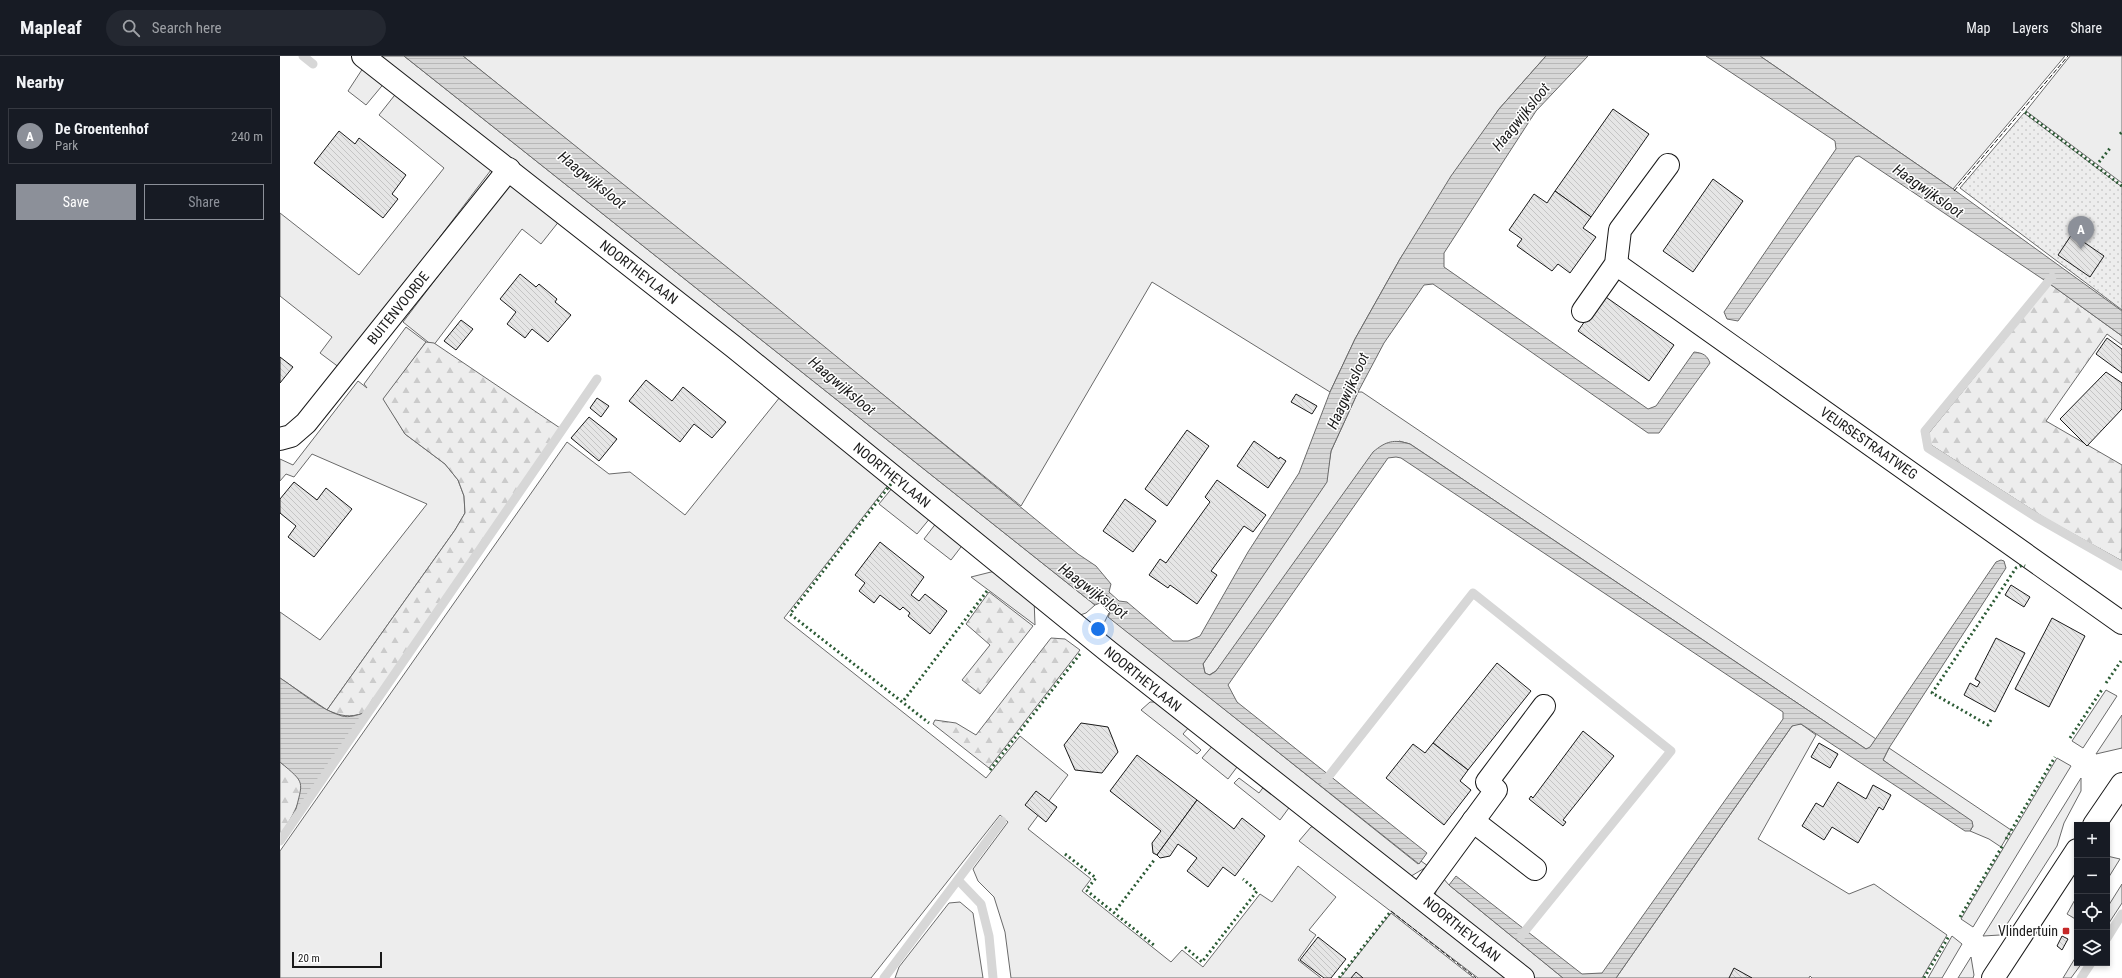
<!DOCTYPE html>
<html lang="en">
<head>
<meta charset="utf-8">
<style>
	body { margin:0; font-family:"Roboto Condensed",sans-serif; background:#242831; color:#f1f3f6 }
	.controls { position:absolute; right:12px; bottom:12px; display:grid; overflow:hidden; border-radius:0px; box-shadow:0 2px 6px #0003 }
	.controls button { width:36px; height:36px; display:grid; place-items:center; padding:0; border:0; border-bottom:1px solid #363941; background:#171b24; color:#f1f3f6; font:20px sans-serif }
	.scale { position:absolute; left:12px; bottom:10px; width:90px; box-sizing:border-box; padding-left:4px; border:2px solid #1a1a1a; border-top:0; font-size:11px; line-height:14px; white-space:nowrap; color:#1a1a1a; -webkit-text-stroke:3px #fff; paint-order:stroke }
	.you { position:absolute; left:818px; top:573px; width:14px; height:14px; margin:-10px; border:3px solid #fff; border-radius:50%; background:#1a73e8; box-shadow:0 0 0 6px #1a73e833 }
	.badge { display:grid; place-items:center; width:26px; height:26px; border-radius:50%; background:#8c9099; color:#fff; font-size:13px; font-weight:700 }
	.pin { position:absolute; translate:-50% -33px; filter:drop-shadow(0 1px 2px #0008) }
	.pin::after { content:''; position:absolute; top:21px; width:14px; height:12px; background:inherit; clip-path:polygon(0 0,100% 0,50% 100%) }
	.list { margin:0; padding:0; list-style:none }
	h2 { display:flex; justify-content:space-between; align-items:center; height:52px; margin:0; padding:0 16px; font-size:17px }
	h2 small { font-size:13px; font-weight:400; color:#9ea1a6 }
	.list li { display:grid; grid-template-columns:26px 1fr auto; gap:12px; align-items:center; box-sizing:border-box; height:56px; margin:0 8px 8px; padding:0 8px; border:1px solid #363941; border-radius:0px }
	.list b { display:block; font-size:15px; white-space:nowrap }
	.list p { margin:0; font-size:13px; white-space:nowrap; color:#9ea1a6 }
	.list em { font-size:13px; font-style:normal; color:#9ea1a6 }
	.actions { display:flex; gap:8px; padding:12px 16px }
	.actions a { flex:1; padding:9px 0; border:1px solid #8c9099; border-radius:0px; text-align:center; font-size:14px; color:#8c9099 }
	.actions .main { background:#8c9099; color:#fff }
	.icon { flex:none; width:22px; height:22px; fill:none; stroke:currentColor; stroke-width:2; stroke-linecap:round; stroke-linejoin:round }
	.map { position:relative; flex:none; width:1842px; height:922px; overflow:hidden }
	header { display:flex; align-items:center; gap:24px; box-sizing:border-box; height:56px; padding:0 20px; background:#171b24; border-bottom:1px solid #363941 }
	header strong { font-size:19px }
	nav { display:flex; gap:22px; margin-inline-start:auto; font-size:14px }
	.search { width:280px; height:36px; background:#242831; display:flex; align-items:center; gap:10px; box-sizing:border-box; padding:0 14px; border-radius:22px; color:#9ea1a6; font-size:15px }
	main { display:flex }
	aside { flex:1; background:#171b24 }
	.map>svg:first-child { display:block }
	.built { fill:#ededed; stroke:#6a6a6a }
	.forest { fill:url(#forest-firs); stroke:#6a6a6a }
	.garden { fill:url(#garden-dots); stroke:#6a6a6a }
	.water { fill:url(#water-rules); stroke:#6a6a6a }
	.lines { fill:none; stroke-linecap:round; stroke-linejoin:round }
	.stream { stroke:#d7d7d7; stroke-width:9 }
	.building { fill:url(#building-back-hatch); stroke:#1a1a1a }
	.street-casing { stroke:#1a1a1a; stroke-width:24 }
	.secondary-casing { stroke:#1a1a1a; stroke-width:24 }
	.street { stroke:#fff; stroke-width:22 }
	.secondary { stroke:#fff; stroke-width:22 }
	.hedge { stroke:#2b5a34; stroke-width:3; stroke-dasharray:2 3; stroke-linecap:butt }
	.fence { stroke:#1a1a1a; stroke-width:1; stroke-dasharray:5 2; stroke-linecap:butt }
	.poi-dot { fill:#c62828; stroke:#fff; stroke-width:1.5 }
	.labels { text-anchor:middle; stroke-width:3; stroke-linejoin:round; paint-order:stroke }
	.street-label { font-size:14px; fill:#1a1a1a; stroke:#fff }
	.poi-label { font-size:14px; fill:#1a1a1a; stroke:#fff; text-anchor:end }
	.water-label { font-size:15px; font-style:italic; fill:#1a1a1a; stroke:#fff }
</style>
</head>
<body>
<header>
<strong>Mapleaf</strong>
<div class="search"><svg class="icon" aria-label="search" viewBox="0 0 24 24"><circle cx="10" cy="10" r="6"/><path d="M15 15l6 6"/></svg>Search here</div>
<nav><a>Map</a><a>Layers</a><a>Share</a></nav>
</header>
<main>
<aside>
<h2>Nearby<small></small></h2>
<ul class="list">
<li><span class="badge">A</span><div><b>De Groentenhof</b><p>Park</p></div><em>240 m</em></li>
</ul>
<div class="actions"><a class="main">Save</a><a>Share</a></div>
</aside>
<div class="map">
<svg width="1842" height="922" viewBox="0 0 1842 922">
	<defs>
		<pattern id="forest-firs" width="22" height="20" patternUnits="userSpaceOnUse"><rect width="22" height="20" fill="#ededed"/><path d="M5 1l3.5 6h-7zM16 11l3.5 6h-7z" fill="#cbcbcb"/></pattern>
		<pattern id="garden-dots" width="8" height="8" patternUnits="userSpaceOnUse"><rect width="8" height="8" fill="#ededed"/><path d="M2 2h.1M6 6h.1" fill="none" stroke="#cbcbcb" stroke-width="1.8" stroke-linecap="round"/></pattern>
		<pattern id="water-rules" width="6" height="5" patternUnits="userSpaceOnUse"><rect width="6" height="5" fill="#d7d7d7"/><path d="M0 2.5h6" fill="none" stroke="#b8b8b8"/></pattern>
		<pattern id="building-back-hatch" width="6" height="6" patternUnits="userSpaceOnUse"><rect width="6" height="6" fill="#e6e6e6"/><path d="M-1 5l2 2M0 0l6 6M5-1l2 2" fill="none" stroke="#c5c5c5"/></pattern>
	</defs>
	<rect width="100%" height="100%" fill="#fff"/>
	<g class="built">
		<polygon points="96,0 124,0 815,549 806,557 797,560"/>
		<polygon points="183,0 1266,0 1219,53 1120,203 1075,283 1050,336 872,226 741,450"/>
		<polygon points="1480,0 1785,0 1673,133"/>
		<polygon points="1790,0 1842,0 1842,127 1746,55"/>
		<polygon points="85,9 106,25 86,49 68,35"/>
		<polygon points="118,35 214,110 60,312 40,297 52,281 0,240 0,157 79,219 164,112 99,59"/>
		<polygon points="230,126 280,164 261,188 242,173 153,290 123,266"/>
		<polygon points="126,271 146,286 104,343 125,378 165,408 178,424 184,440 185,457 175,474 47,654 0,622 0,556 40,584 147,448 32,398 14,421 6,418 0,425 0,403 13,409 78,325 87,332 84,328"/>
		<polygon points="1078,336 1082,336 1596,683 1590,692 1586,693 1130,388 1119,385 936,615 929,619 925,617 923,608 1046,426 1051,395"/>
		<polygon points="500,341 608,429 504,562 706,722 740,680 788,719 748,773 811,823 802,835 891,906 902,894 923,911 980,838 992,846 1018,810 1056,841 1029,874 1036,879 1018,904 1041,922 731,922 725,876 714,841 698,825 693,813 728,766 720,759 591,922 0,922 0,795 287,386 329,418 350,416 405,459"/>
		<polygon points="613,431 651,461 637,478 599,448"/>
		<polygon points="657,466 684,487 671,504 644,483"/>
		<polygon points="719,514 754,542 755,569 691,521"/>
		<polygon points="829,557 829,561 1138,808 1141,805 1148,810 1128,822 824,579 824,567"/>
		<polygon points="1826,634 1837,640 1803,692 1792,685"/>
		<polygon points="870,646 879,646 910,670 903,678 921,694 917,698 861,654"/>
		<polygon points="1842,659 1842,692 1816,698"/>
		<polygon points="1517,668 1521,668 1536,679 1478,783 1569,838 1594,828 1667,879 1642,922 1532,922 1530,920 1529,922 1336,922 1512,670"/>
		<polygon points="934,688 960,707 948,723 922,702"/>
		<polygon points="1609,692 1731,774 1721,791 1709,783 1690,775 1693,770 1603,704"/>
		<polygon points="1777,702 1791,710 1693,871 1681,863"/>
		<polygon points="959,722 979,737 985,729 1011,749 1000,764 954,727"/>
		<polygon points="1801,722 1801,735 1784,767 1777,790 1720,879 1703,880"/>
		<polygon points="1038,770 1231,922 1198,922 1019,785 1031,771"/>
		<polygon points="1827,800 1840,803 1827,824"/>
		<polygon points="1162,821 1169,829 1283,922 1254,922 1154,843 1159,824"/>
		<polygon points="1842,828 1842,847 1827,870 1827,852"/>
		<polygon points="1797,840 1797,864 1787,858"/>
		<polygon points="680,846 693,857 703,922 615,922 619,911 669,847"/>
		<polygon points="1111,857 1194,922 1060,922"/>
		<polygon points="1672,880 1682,888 1662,922 1648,922"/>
		<polygon points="1797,899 1797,907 1802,907 1791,922 1783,922"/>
		<polygon points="1691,901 1694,919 1693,922 1678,922"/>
	</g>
	<g class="forest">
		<polygon points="1770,228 1842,280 1842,289 1827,278 1766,365 1842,409 1842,505 1768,464 1651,389 1648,378"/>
		<path d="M146 286 154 287 280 372 84 657C69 662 61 660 47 654L175 474 185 457 184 440 178 424 165 408 125 378 103 343Z"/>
		<polygon points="709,536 753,570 700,638 682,624 710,589 686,568"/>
		<polygon points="771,582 785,583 800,594 709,712 653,668 655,664 676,667 696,679"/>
		<path d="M0 706C6 711 15 716 19 722 29 736 8 768 0 779Z"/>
	</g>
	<polygon class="garden" points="1744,57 1842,131 1842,254 1680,132"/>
	<g class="water">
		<path d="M124 0H183L463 224 798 498 816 510 831 528 829 536 839 545 847 546 893 585H908L920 580 968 496 1019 417 1050 336 1075 283 1120 203 1171 120 1219 53 1266 0H1308L1256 55 1164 197V211L1368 353 1376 350 1414 296C1423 297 1427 299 1430 307L1379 377H1368L1153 228 1144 229 1104 287 1078 336 1051 395 1047 426 923 608 925 617 930 619 936 615 1093 396C1106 385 1114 383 1130 388L1586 693 1590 691 1716 506 1721 504 1724 505 1726 512 1609 692 1603 704 1692 765 1693 770 1690 775H1685L1521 668 1512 670 1336 922H1283L1169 829 1176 820 1302 918 1322 917 1503 663V656L1121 402 1116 401 1108 402 948 629 957 646 1147 797 1139 808 828 561 830 557 820 547 815 549Z"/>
		<polygon points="1426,0 1480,0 1673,133 1842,255 1842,280 1770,228 1579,100 1575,101 1458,265 1447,263 1444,256 1556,93 1555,85"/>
		<path d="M0 622C19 634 40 654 62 660 69 662 77 659 84 657 68 694 42 728 15 757 23 724 26 728 0 706Z"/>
	</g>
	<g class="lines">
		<g class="stream">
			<polyline points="23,0 33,8"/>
			<polyline points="1772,221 1645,375 1648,392 1756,461 1842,510"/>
			<polyline points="1045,725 1193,537 1391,695 1241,880"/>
			<polyline points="0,785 317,323"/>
			<polyline points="678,824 701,848 709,880 713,922"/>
			<polyline points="1827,882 1842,858"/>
			<polyline points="604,922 722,765"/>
			<polyline points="1801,922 1811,907"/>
		</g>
	</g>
	<g class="building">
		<polygon points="1333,53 1369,78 1311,161 1275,135"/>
		<polygon points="59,75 75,88 79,82 126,119 112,138 118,143 103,162 34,107"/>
		<polygon points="1433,123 1463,145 1413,216 1383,195"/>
		<polygon points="1275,135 1311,161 1303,172 1316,181 1290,217 1278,208 1272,215 1237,190 1242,183 1229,174 1254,138 1267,147"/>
		<polygon points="1792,178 1824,200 1810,221 1778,199"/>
		<polygon points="240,218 256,231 259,228 277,243 275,246 291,259 268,286 252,273 245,282 227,268 236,256 220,243"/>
		<polygon points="1323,239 1394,289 1369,325 1298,275"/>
		<polygon points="181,264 193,273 176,294 164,285"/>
		<polygon points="1827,282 1842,293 1842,317 1816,298"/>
		<polygon points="0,301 13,311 0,327"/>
		<polygon points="1826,316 1842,327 1842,353 1807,390 1780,363"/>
		<polygon points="366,324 392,345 403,331 446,366 432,382 414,368 400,386 349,345"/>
		<polygon points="1016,338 1037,350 1032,358 1011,346"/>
		<polygon points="317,342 329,350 321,361 310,352"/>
		<polygon points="309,361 337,383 319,405 291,382"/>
		<polygon points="907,374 929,390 887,450 865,433"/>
		<polygon points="974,385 999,403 1000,401 1006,405 988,432 957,410"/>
		<polygon points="937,424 986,459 973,476 964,470 931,515 937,519 917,548 890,529 888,532 869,519 880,503 886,507 930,446 925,441"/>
		<polygon points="14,426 37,444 46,432 72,453 34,501 8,481 16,470 0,457 0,443"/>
		<polygon points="845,443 876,465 853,496 823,475"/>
		<polygon points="600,486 644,521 631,539 639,545 645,538 667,555 650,578 628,560 630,557 623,551 620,554 600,539 594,547 579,535 585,527 575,519"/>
		<polygon points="1731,529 1750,541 1744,551 1725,539"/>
		<polygon points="1772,562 1805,580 1769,651 1735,633"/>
		<polygon points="1716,582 1745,597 1715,656 1684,639 1690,627 1697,631 1700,626 1695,623"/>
		<polygon points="1217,607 1251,635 1188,714 1153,687"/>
		<polygon points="801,667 828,671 838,696 822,717 795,714 784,689"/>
		<polygon points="1303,675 1334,700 1283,764 1286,766 1283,770 1249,743 1251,740 1253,742"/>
		<polygon points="1153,687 1188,714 1180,725 1191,734 1164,769 1106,722 1133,688 1145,697"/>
		<polygon points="1539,687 1558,698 1550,712 1531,701"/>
		<polygon points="857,699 917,744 877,799 873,797 872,787 881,775 830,735"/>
		<polygon points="1558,726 1586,743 1593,729 1611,739 1603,754 1599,751 1578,787 1552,771 1544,784 1522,770 1536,747 1543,751"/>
		<polygon points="756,735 777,751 766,766 745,749"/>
		<polygon points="917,744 954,773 962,762 985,780 955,820 943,811 928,831 907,815 917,802 898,788 890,800 880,802 877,799"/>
		<polygon points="1782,880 1788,883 1782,894 1777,890"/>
		<polygon points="1038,881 1066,903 1051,922 1044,922 1020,904"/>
		<polygon points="1454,912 1472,922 1449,922"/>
		<polygon points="1076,916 1083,922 1071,922"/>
	</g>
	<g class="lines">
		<defs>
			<g id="street">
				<polyline points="83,0 454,291 829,596 1243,922"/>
				<polyline points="1336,208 1842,567"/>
				<polyline points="1303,255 1336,208 1340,174 1388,109"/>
				<polyline points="0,383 11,380 26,367 229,113"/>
				<polyline points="1193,765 1255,813"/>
				<polyline points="1139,839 1216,734 1207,726 1264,650"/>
			</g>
			<g id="secondary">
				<polyline points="1814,769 1842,728"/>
				<polyline points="1713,922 1797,794"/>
			</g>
		</defs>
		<use href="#street" class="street-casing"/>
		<use href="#secondary" class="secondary-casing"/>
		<use href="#street" class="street"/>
		<use href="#secondary" class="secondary"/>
		<g class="hedge">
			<polyline points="1745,56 1842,130"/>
			<polyline points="1840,78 1842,76"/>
			<polyline points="1819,106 1831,91"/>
			<polyline points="611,428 510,558 649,667"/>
			<polyline points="1826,627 1841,605"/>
			<polyline points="624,644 707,535"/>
			<polyline points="1711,664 1708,669 1652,637 1736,512 1743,509 1745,510"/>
			<polyline points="1790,682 1823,632"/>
			<polyline points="710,714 800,598"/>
			<polyline points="1726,783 1775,701"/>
			<polyline points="785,798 816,822 806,834 875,890"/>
			<polyline points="836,854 875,803"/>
			<polyline points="1680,861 1723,789"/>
			<polyline points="905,891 922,906 977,835 963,823"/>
			<polyline points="1059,922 1111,855"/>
			<polyline points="1644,922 1669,880"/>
		</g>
		<g class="fence">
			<polyline points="1674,135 1788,0"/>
			<polyline points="826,539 839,550"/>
			<polyline points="1111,855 1196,922"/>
		</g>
	</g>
	<rect class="poi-dot" x="1782" y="871" width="8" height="8" rx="2"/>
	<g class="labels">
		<g class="street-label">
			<text transform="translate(359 216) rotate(38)" y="5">NOORTHEYLAAN</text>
			<text transform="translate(118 252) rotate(-51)" y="5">BUITENVOORDE</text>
			<text transform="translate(1589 387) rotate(35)" y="5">VEURSESTRAATWEG</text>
			<text transform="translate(612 419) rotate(39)" y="5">NOORTHEYLAAN</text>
			<text transform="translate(863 623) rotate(39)" y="5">NOORTHEYLAAN</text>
			<text transform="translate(1182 873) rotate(39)" y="5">NOORTHEYLAAN</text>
		</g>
		<g class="poi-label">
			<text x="1778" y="880">Vlindertuin</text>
		</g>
		<g class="water-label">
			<text transform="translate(1241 61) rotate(-51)" y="5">Haagwijksloot</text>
			<text transform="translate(312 124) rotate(39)" y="5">Haagwijksloot</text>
			<text transform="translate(1648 135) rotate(35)" y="5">Haagwijksloot</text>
			<text transform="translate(562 330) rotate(40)" y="5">Haagwijksloot</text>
			<text transform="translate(1068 335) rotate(-66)" y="5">Haagwijksloot</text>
			<text transform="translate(813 535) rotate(37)" y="5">Haagwijksloot</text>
		</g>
	</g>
</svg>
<div class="controls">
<button>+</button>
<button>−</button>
<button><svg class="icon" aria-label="locate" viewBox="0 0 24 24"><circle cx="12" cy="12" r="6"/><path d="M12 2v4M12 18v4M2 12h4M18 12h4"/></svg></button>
<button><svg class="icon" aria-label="layers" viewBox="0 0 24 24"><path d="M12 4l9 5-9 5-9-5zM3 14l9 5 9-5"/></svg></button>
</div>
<div class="scale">20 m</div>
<div class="you"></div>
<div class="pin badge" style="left:1801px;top:193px">A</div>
</div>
</main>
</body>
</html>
